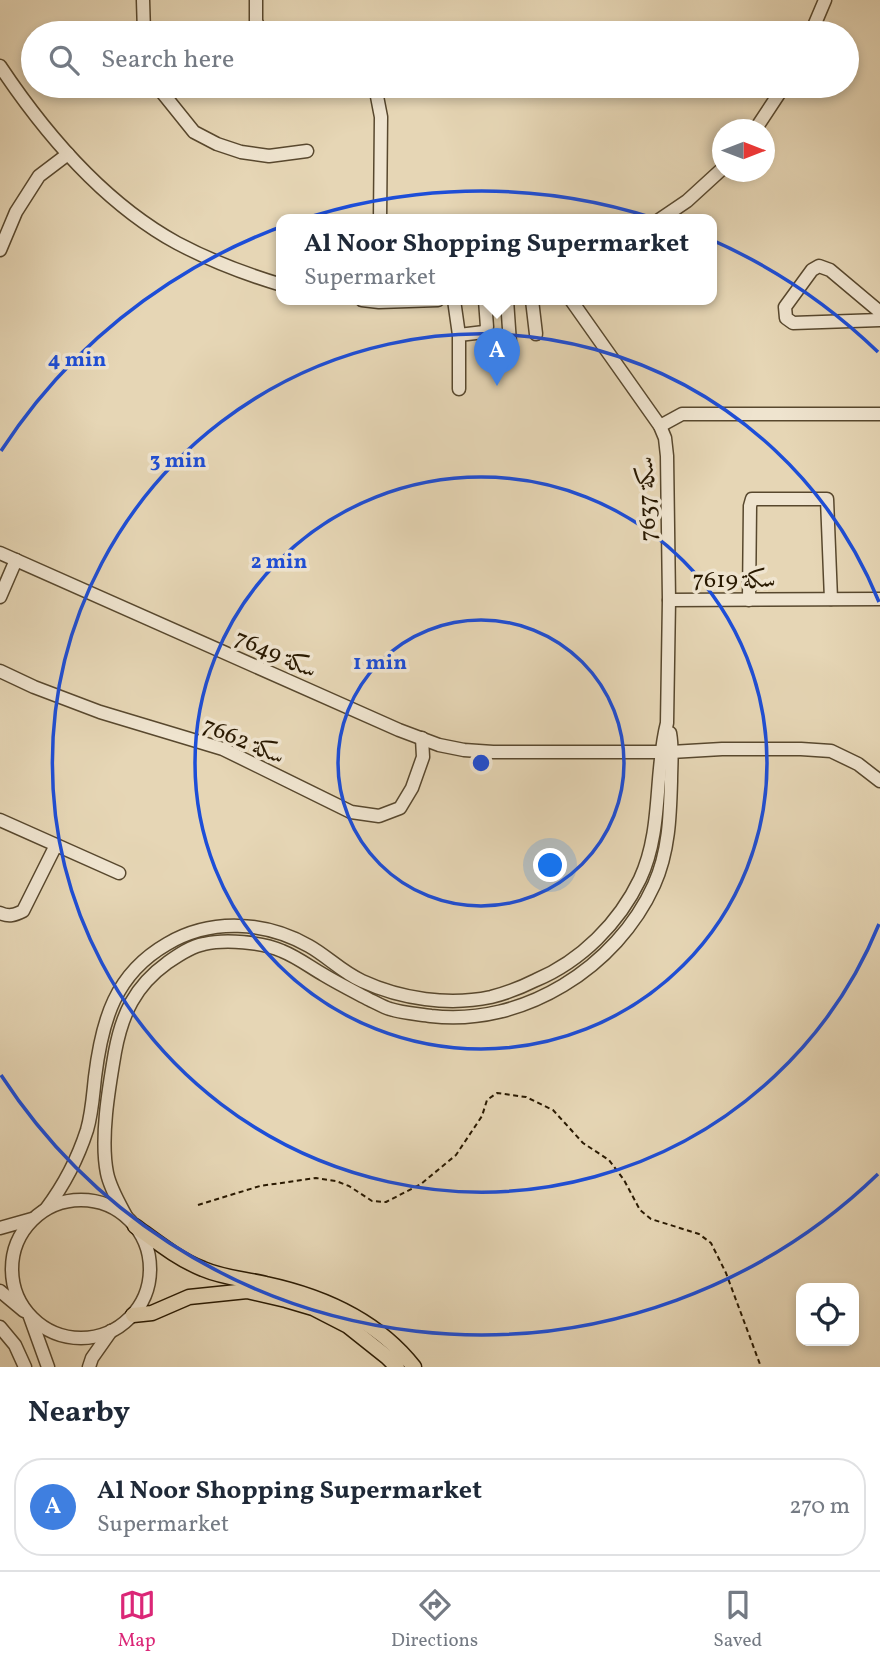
<!DOCTYPE html>
<html lang="en">
<head>
<meta charset="utf-8">
<style>
	body { margin:0; font-family:Vollkorn,Amiri,serif; background:#f6f6f7; color:#1f2937 }
	.controls { position:absolute; right:21px; bottom:21px; display:grid; overflow:hidden; border-radius:14px; box-shadow:0 4px 10px #0003 }
	.controls button { width:63px; height:63px; display:grid; place-items:center; padding:0; border:0; border-bottom:2px solid #e0e1e3; background:#fff; color:#1f2937; font:35px sans-serif }
	.compass { position:absolute; left:712px; top:119px; width:63px; height:63px; border-radius:50%; background:#fff; box-shadow:0 4px 10px #0003; rotate:90deg }
	.you { position:absolute; left:551px; top:866px; width:24px; height:24px; margin:-18px; border:5px solid #fff; border-radius:50%; background:#1a73e8; box-shadow:0 0 0 10px #1a73e833 }
	.badge { display:grid; place-items:center; width:46px; height:46px; border-radius:50%; background:#db2777; color:#fff; font-size:23px; font-weight:700 }
	.pin { position:absolute; translate:-50% -58px; filter:drop-shadow(0 2px 4px #0008) }
	.pin::after { content:''; position:absolute; top:37px; width:24px; height:21px; background:inherit; clip-path:polygon(0 0,100% 0,50% 100%) }
	.popup { position:absolute; left:276px; top:214px; width:441px; height:91px; box-sizing:border-box; display:grid; place-content:center; border-radius:14px; background:#fff; filter:drop-shadow(0 2px 5px #0005); font-size:23px; white-space:nowrap; color:#747a83 }
	.popup b { font-size:26px; color:#1f2937 }
	.popup::after { content:''; position:absolute; left:50%; top:100%; margin-left:-14px; border:14px solid transparent; border-top-color:#fff }
	.list { margin:0; padding:0; list-style:none }
	h2 { display:flex; justify-content:space-between; align-items:center; height:91px; margin:0; padding:0 28px; font-size:30px }
	h2 small { font-size:23px; font-weight:400; color:#747a83 }
	.list li { display:grid; grid-template-columns:46px 1fr auto; gap:21px; align-items:center; box-sizing:border-box; height:98px; margin:0 14px 14px; padding:0 14px; border:2px solid #e0e1e3; border-radius:28px }
	.list b { display:block; font-size:26px; white-space:nowrap }
	.list p { margin:0; font-size:23px; white-space:nowrap; color:#747a83 }
	.list em { font-size:23px; font-style:normal; color:#747a83 }
	.icon { flex:none; width:38px; height:38px; fill:none; stroke:currentColor; stroke-width:2; stroke-linecap:round; stroke-linejoin:round }
	.map { position:relative; flex:none; width:880px; height:1367px; overflow:hidden }
	.search { position:absolute; background:#fff; box-shadow:0 4px 10px #0003; left:21px; right:21px; top:21px; height:77px; display:flex; align-items:center; gap:18px; box-sizing:border-box; padding:0 24px; border-radius:38px; color:#747a83; font-size:26px }
	.sheet { height:203px; background:#fff }
	nav { display:flex; justify-content:space-around; align-items:center; box-sizing:border-box; height:98px; border-top:2px solid #e0e1e3; background:#fff; font-size:19px; color:#747a83 }
	nav a { display:grid; justify-items:center; gap:4px }
	nav .on { color:#db2777 }
	.map>svg:first-child { display:block }
	.lines { fill:none; stroke-linecap:round; stroke-linejoin:round }
	.minor-casing { stroke:#58482e; stroke-width:15 }
	.major-casing { stroke:#291901; stroke-width:17 }
	.path { stroke:#291901; stroke-width:2; stroke-dasharray:5 3.5; stroke-linecap:butt }
	.minor { stroke:#efe4cf; stroke-width:12 }
	.major { stroke:#e6d6b5; stroke-width:14 }
	.ring { fill:none; stroke:#1d4ed8; stroke-width:3.5 }
	.labels { text-anchor:middle; stroke-width:7; stroke-linejoin:round; paint-order:stroke }
	.street-label { font-size:24px; fill:#291901; stroke:#efe4cf }
	.centre { fill:#1d4ed8; stroke:#efe4cf; stroke-width:3.5 }
	.ring-label { font-size:21px; text-anchor:middle; font-weight:bold; fill:#1d4ed8; stroke:#efe4cf; stroke-width:7; stroke-linejoin:round; paint-order:stroke }
</style>
</head>
<body>
<div class="map">
<svg width="880" height="1367" viewBox="0 0 880 1367">
	<rect width="100%" height="100%" fill="#e6d6b5"/>
	<filter id="stains"><feTurbulence type="fractalNoise" baseFrequency=".00286" numOctaves="4"/><feColorMatrix values="0 0 0 0 .2 0 0 0 0 .09 0 0 0 0 .02 0 0 0 .5 -.17"/></filter>
	<radialGradient id="worn" r=".72"><stop offset=".6" stop-color="#630" stop-opacity="0"/><stop offset="1" stop-color="#630" stop-opacity=".3"/></radialGradient>
	<g class="lines">
		<defs>
			<g id="minor">
				<polyline points="143,0 144,33"/>
				<polyline points="256,0 256,21 261,33"/>
				<polyline points="811,33 825,0"/>
				<path d="M0 66C46 135 104 203 177 243 211 261 245 274 282 285"/>
				<polyline points="157,86 194,132 217,144 241,152 269,156 307,151"/>
				<polyline points="375,86 381,117 380,220"/>
				<polyline points="755,130 784,86"/>
				<polyline points="659,220 687,201 722,169"/>
				<polyline points="0,250 16,212 39,176 68,154"/>
				<polyline points="362,300 379,302 438,300"/>
				<polyline points="454,300 459,335"/>
				<polyline points="507,300 510,343"/>
				<polyline points="532,300 536,334"/>
				<polyline points="880,312 830,270 819,266 812,270 785,307 786,318 793,323 880,320"/>
				<polyline points="459,389 459,335 484,332 487,327 485,300"/>
				<polyline points="660,426 682,414 880,414"/>
				<polyline points="0,553 399,730 439,745 464,750 493,752 671,752 722,749 801,749 831,751 858,764 880,781"/>
				<polyline points="0,597 16,560"/>
				<polyline points="669,600 880,599"/>
				<polyline points="749,600 750,506 752,499 827,499 831,599"/>
				<polyline points="0,671 34,687 100,712 223,749 351,812 379,816 400,808 412,788 423,757 422,738"/>
				<polyline points="0,820 119,873"/>
				<path d="M0 913C9 917 15 915 23 911L56 845"/>
				<circle cx="81" cy="1269" r="69"/>
				<path d="M46 1209C64 1185 78 1158 87 1130 92 1113 93 1095 95 1077 102 1020 115 974 167 944 211 918 265 921 309 946 327 956 342 972 362 981 401 999 449 1006 491 997 507 993 522 987 536 980 581 961 619 923 640 879 663 830 654 773 667 723L669 600 667 456 665 438 660 426 571 300"/>
				<path d="M126 1216C119 1203 110 1188 107 1173 100 1138 109 1087 115 1052 122 1014 135 986 167 963 177 956 191 946 204 944 225 939 262 942 282 951 297 957 310 967 324 975 339 984 355 992 370 1000 377 1003 383 1007 390 1009 402 1013 418 1014 431 1016 523 1027 617 967 654 885 669 852 670 816 671 781 671 765 673 749 670 733"/>
				<polyline points="0,1228 32,1219"/>
				<polyline points="0,1291 24,1311"/>
				<polyline points="30,1317 48,1367"/>
				<polyline points="0,1327 15,1345 25,1367"/>
				<polyline points="89,1367 92,1358 111,1331"/>
			</g>
			<g id="major">
				<path d="M135 1226C157 1242 178 1259 203 1269 224 1278 245 1279 266 1284 322 1296 378 1321 414 1367"/>
				<polyline points="133,1315 152,1313 189,1297 247,1291 286,1300 313,1308 348,1326 387,1357 397,1367"/>
			</g>
		</defs>
		<use href="#minor" class="minor-casing"/>
		<use href="#major" class="major-casing"/>
		<polyline class="path" points="198,1205 260,1186 316,1178 336,1181 349,1186 372,1201 386,1202 421,1184 456,1155 482,1116 487,1100 497,1093 526,1097 553,1110 583,1143 609,1160 624,1180 640,1210 651,1219 699,1234 711,1243 726,1273 761,1367"/>
		<use href="#minor" class="minor"/>
		<use href="#major" class="major"/>
	</g>
	<g class="ring">
		<circle cx="481" cy="763" r="143"/>
		<circle cx="481" cy="763" r="286"/>
		<path d="M879 924A429 429 0 1 1 879 602"/>
		<path d="M878 1174A572 572 0 0 1 1 1075M1 451A572 572 0 0 1 878 352"/>
	</g>
	<g class="labels">
		<g class="street-label">
			<text transform="translate(646 499) rotate(-92)" y="8">سكة 7637</text>
			<text x="734" y="587">سكة 7619</text>
			<text transform="translate(276 653) rotate(24)" y="8">سكة 7649</text>
			<text transform="translate(244 740) rotate(23)" y="8">سكة 7662</text>
		</g>
	</g>
	<circle cx="481" cy="763" r="10" class="centre"/>
	<g class="ring-label">
		<text x="77" y="366">4 min</text>
		<text x="178" y="467">3 min</text>
		<text x="279" y="568">2 min</text>
		<text x="380" y="669">1 min</text>
	</g>
	<rect width="100%" height="100%" filter="url(#stains)"/>
	<rect width="100%" height="100%" fill="url(#worn)"/>
</svg>
<div class="controls">
<button><svg class="icon" aria-label="locate" viewBox="0 0 24 24"><circle cx="12" cy="12" r="6"/><path d="M12 2v4M12 18v4M2 12h4M18 12h4"/></svg></button>
</div>
<svg class="compass" viewBox="-18 -18 36 36"><path d="M0-13l5 13h-10z" fill="#e53935"/><path d="M0 13l5-13h-10z" fill="#747a83"/></svg>
<div class="you"></div>
<div class="pin badge" style="left:497px;top:386px;background:#3f7fe0">A</div>
<div class="popup"><b>Al Noor Shopping Supermarket</b>Supermarket</div>
<div class="search"><svg class="icon" aria-label="search" viewBox="0 0 24 24"><circle cx="10" cy="10" r="6"/><path d="M15 15l6 6"/></svg>Search here</div>
</div>
<section class="sheet">
<h2>Nearby<small></small></h2>
<ul class="list">
<li><span class="badge" style="background:#3f7fe0">A</span><div><b>Al Noor Shopping Supermarket</b><p>Supermarket</p></div><em>270 m</em></li>
</ul>
</section>
<nav>
<a class="on"><svg class="icon" aria-label="map" viewBox="0 0 24 24"><path d="M3 6l6-2 6 2 6-2v14l-6 2-6-2-6 2zM9 4v14M15 6v14"/></svg>Map</a>
<a><svg class="icon" aria-label="directions" viewBox="0 0 24 24"><path d="M12 3l9 9-9 9-9-9zM9 14v-3h6M13 9l2 2-2 2"/></svg>Directions</a>
<a><svg class="icon" aria-label="saved" viewBox="0 0 24 24"><path d="M7 4h10v16l-5-4-5 4z"/></svg>Saved</a>
</nav>
</body>
</html>
